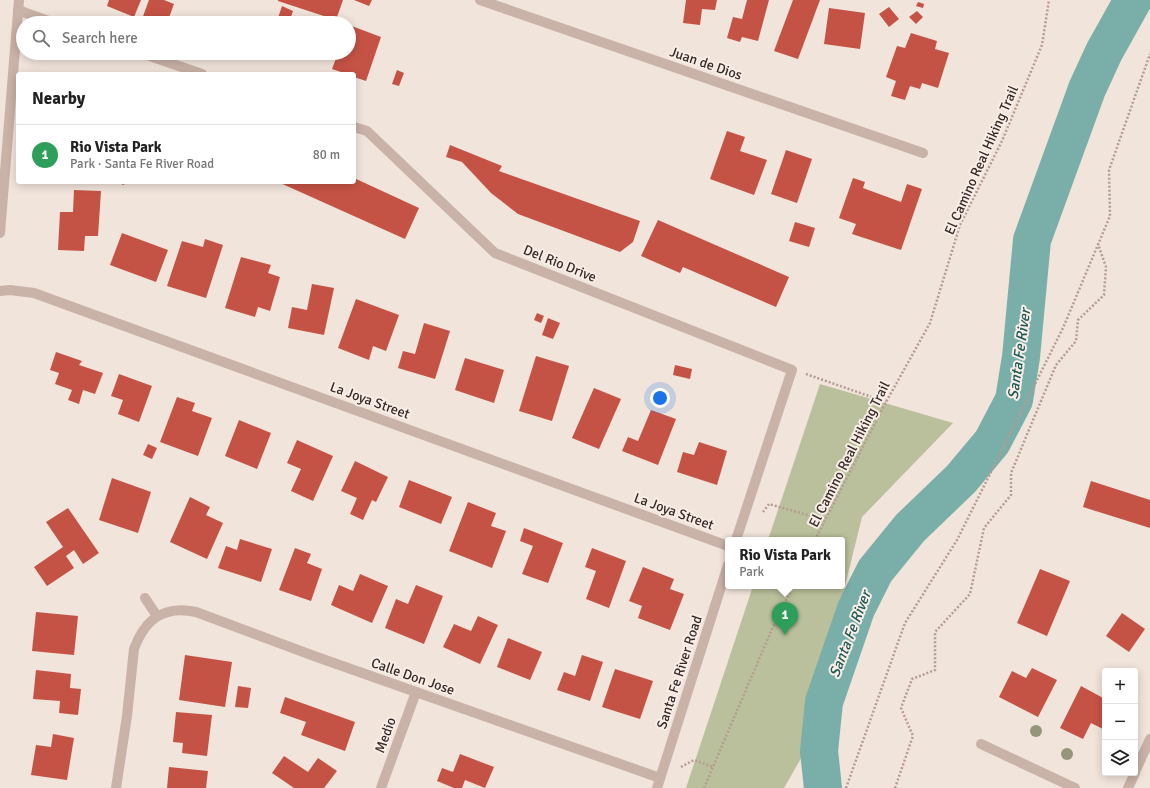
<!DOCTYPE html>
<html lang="en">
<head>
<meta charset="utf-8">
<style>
	body { margin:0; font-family:Signika,sans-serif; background:#f6f6f6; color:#222 }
	.controls { position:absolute; right:12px; bottom:12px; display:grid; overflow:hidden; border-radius:4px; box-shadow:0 2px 10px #0003 }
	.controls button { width:36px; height:36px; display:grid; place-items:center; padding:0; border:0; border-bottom:1px solid #e0e0e0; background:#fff; color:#222; font:20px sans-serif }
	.you { position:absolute; left:660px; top:398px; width:14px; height:14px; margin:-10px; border:3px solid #fff; border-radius:50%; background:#1a73e8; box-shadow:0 0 0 6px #1a73e833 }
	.badge { display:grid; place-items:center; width:26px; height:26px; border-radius:50%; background:#7c3aed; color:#fff; font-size:13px; font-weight:700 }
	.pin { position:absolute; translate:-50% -33px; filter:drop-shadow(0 1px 2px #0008) }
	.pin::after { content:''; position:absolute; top:21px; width:14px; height:12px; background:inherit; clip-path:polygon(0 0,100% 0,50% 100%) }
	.popup { position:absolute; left:725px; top:537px; width:120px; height:52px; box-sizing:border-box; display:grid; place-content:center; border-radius:4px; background:#fff; filter:drop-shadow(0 1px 3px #0005); font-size:13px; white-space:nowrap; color:#767676 }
	.popup b { font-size:15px; color:#222 }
	.popup::after { content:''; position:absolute; left:50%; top:100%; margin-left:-8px; border:8px solid transparent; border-top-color:#fff }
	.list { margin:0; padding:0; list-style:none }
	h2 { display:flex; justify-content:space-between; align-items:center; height:52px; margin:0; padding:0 16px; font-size:17px }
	h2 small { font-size:13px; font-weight:400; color:#767676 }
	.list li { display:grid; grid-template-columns:26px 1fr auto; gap:12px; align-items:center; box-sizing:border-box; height:60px; padding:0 16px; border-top:1px solid #e0e0e0 }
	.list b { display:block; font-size:15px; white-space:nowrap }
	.list p { margin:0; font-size:13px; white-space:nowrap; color:#767676 }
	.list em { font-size:13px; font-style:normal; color:#767676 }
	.icon { flex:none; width:22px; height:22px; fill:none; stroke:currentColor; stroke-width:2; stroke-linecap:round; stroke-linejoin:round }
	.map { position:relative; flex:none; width:1150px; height:788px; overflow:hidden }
	.search { position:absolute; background:#fff; box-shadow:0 2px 10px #0003; left:16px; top:16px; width:340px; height:44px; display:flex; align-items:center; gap:10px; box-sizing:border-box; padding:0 14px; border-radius:22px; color:#767676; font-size:15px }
	.panel { position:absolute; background:#fff; box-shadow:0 2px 10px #0003; left:16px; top:72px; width:340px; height:112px; border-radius:4px }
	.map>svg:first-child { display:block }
	.green { fill:#b9c09b }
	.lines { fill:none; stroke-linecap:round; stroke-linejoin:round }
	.river { stroke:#7aaea9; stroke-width:38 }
	.building { fill:#c55345 }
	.path { stroke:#b59c91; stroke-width:2.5; stroke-dasharray:2 2; stroke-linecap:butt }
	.minor { stroke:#c9b2a7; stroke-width:10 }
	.tertiary { stroke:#c9b2a7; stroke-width:10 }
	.tree { fill:#95957a }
	.labels { text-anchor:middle; stroke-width:4; stroke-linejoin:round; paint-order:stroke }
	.street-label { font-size:14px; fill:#362a27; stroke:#f9eee7 }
	.water-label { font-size:15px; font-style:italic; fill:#1d5753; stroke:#f9eee7 }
</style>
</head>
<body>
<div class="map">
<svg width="1150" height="788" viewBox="0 0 1150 788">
	<rect width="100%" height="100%" fill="#f1e4db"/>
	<polygon class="green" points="820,384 953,423 862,517 804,753 784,788 686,788 753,586 842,586 842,540 768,540"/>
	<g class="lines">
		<polyline class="river" points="823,788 819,751 824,702 856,609 875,571 910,528 961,479 992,442 1014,400 1021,357 1032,240 1087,89 1104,52 1133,0"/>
	</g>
	<g class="building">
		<polygon points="109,0 141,0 134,17 107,6"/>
		<polygon points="149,0 164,0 174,4 167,23 154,23 142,19"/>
		<polygon points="278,0 343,0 336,20 278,1"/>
		<polygon points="354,0 372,0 369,6"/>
		<polygon points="686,0 717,0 715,10 702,9 700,25 683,23"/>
		<polygon points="747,0 769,0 758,41 742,37 740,42 727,38 733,17 742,19"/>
		<polygon points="793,0 820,0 798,59 774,51"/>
		<polygon points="918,2 924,4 923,8 916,6"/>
		<polygon points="282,6 293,11 289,23 277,21"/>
		<polygon points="889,7 899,19 889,27 879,14"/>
		<polygon points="829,8 865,13 860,49 824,44"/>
		<polygon points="917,11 923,17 916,24 909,17"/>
		<polygon points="349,25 381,37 366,81 354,77 354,74 347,74 332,69 338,53 349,53"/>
		<polygon points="911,33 937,41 935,49 949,53 938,88 922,83 920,89 910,86 905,100 891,96 896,81 886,77 897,46 905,48"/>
		<polygon points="397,70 404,73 399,86 392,84"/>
		<polygon points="727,131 745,137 740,151 767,160 754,195 710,179"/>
		<polygon points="450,145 502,166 499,171 640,221 633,242 620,252 518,214 491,193 462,162 446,157"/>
		<polygon points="786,150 812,159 797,203 771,194"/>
		<polygon points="354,178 419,208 405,239 278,182 354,182"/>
		<polygon points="853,178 865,182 863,188 901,202 907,184 922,189 901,250 852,234 856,224 839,218"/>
		<polygon points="115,182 125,182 124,185"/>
		<polygon points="74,190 101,191 98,236 85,236 84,251 58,250 60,212 73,212"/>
		<polygon points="658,220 789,277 776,307 683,267 680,273 641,256"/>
		<polygon points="795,222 815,228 809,247 789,241"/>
		<polygon points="122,233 168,250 156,282 110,265"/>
		<polygon points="205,239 223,245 206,298 167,286 182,241 203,247"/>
		<polygon points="241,257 271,265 268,273 280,277 270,311 258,307 255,317 225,308"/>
		<polygon points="312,284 334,288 324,335 288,328 292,307 307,310"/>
		<polygon points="356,299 399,315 386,351 373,346 369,360 338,348"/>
		<polygon points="537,313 544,316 541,323 534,320"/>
		<polygon points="548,318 560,323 553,339 542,335"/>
		<polygon points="424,323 450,331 435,379 398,368 403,351 415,354"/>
		<polygon points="56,352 82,361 79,365 103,373 95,394 83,390 79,404 68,400 72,390 55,384 59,373 50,370"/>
		<polygon points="536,356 569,366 552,421 519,411"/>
		<polygon points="465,358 504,370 494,403 455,390"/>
		<polygon points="675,365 692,369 690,379 673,375"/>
		<polygon points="119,374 152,386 139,422 118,414 123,400 111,396"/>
		<polygon points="594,388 621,399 599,449 572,438"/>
		<polygon points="177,397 195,403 192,411 212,418 198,456 160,442"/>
		<polygon points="651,410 676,419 658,465 622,451 628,437 638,441"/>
		<polygon points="239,420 271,433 257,469 225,456"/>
		<polygon points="297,440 333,456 313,501 291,491 301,469 287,463"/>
		<polygon points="699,442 727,451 717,485 677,472 683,452 694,455"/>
		<polygon points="148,444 157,448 152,459 143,455"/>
		<polygon points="355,461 388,477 376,502 372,500 363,520 350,514 357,498 341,491"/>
		<polygon points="112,478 151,492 138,533 99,520"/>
		<polygon points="409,480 452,497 441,524 399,507"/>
		<polygon points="1091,481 1150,500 1150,528 1083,507"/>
		<polygon points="190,497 210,507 206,515 223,523 207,559 170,542"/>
		<polygon points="468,502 496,513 491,526 506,531 492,568 449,551"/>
		<polygon points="68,508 99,553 83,564 74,550 66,556 74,568 47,586 34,567 63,547 46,522"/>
		<polygon points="524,528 563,543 548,583 522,574 533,546 520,541"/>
		<polygon points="240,539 272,549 261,582 218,568 226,546 237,550"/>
		<polygon points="295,548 311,554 307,563 322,569 311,601 279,590"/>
		<polygon points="592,548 626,561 609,608 586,599 596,571 585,567"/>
		<polygon points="643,567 674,579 670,589 684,594 670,630 638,618 642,606 629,601"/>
		<polygon points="1040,569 1070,581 1047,636 1017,623"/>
		<polygon points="360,574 388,586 372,623 331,605 339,585 353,591"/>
		<polygon points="416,585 443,596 424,644 385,628 396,599 408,604"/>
		<polygon points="36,612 78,616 74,655 32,651"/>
		<polygon points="1122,613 1145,629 1129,652 1106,636"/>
		<polygon points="478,616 498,625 480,664 443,647 454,624 471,631"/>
		<polygon points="508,638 542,652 530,680 497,667"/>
		<polygon points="185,655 232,662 225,707 179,700"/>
		<polygon points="582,655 603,662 590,701 557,690 564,672 575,676"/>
		<polygon points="1032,668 1057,680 1038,717 999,697 1012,671 1026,678"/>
		<polygon points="615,669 653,681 640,719 602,707"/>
		<polygon points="36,670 71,674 70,688 81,689 78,715 59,713 60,701 33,699"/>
		<polygon points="238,686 251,688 248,708 235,707"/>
		<polygon points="1081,686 1105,699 1105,730 1091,723 1083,739 1060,728"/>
		<polygon points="285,697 355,722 345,751 301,735 306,722 280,713"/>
		<polygon points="176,712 212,715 207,756 182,753 183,743 173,742"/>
		<polygon points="53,734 74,738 67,780 31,775 36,745 51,747"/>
		<polygon points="460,754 494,767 485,788 465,780 462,788 454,788 437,781 442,768 453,772"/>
		<polygon points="284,756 308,772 318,758 337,771 324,788 294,788 272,773"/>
		<polygon points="169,767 208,771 206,788 167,788"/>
	</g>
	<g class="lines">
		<g class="path">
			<polyline points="806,374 886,402"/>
			<polyline points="763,512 769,504 825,520"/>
			<polyline points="815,540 886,402 930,323 960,225 1002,141 1042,45 1049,0"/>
			<polyline points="681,767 694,760 713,767"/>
			<polyline points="704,788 772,629 793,586"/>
			<polyline points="846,788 905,623 957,540 1063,328 1110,216 1109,170 1150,54"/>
			<polyline points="895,788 913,736 901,708 912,679 935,670 935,632 970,594 984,528 1011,495 1011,473 1056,365 1076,341 1078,320 1104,295 1106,267 1098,244"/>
		</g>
		<g class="minor">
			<polyline points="480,0 923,153"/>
			<polyline points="18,10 54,23"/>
			<polyline points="141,53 202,74"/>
			<polyline points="354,127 367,131 495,253 792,370 736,540"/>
			<polyline points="0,291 10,290 34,293 728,546"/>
			<polyline points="145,598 157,616"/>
			<polyline points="981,744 1075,788"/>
			<polyline points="1135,772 1150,739"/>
			<path d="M116 788 127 716 134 649C145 619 164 605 196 612L314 656 660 778"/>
			<polyline points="381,788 416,692"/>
			<polyline points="657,788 728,565"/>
			<polyline points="1128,788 1135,773"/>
		</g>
		<polyline class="tertiary" points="0,233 19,0"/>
	</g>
	<g class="tree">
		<circle cx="1036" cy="731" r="6"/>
		<circle cx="1067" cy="754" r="6"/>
	</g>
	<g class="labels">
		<g class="street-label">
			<text transform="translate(706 63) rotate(19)" y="5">Juan de Dios</text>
			<text transform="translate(981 160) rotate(-66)" y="5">El Camino Real Hiking Trail</text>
			<text transform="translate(560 263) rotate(22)" y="5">Del Rio Drive</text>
			<text transform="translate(370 400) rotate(20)" y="5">La Joya Street</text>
			<text transform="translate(849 454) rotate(-63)" y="5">El Camino Real Hiking Trail</text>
			<text transform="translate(674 511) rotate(20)" y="5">La Joya Street</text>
			<text transform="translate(679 672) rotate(-72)" y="5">Santa Fe River Road</text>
			<text transform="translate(413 676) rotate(19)" y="5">Calle Don Jose</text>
			<text transform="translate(385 735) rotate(-70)" y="5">Medio</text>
		</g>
		<g class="water-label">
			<text transform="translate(1019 354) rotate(-82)" y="5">Santa Fe River</text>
			<text transform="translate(850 634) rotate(-69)" y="5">Santa Fe River</text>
		</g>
	</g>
</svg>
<div class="controls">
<button>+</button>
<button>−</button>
<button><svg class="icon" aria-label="layers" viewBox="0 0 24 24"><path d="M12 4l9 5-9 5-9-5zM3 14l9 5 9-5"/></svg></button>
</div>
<div class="you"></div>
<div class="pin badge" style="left:785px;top:635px;background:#2e9e5b">1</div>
<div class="popup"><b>Rio Vista Park</b>Park</div>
<div class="search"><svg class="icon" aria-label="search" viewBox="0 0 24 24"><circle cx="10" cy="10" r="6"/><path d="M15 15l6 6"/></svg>Search here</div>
<section class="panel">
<h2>Nearby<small></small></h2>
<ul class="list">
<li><span class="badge" style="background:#2e9e5b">1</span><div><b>Rio Vista Park</b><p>Park · Santa Fe River Road</p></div><em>80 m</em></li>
</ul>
</section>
</div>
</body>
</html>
